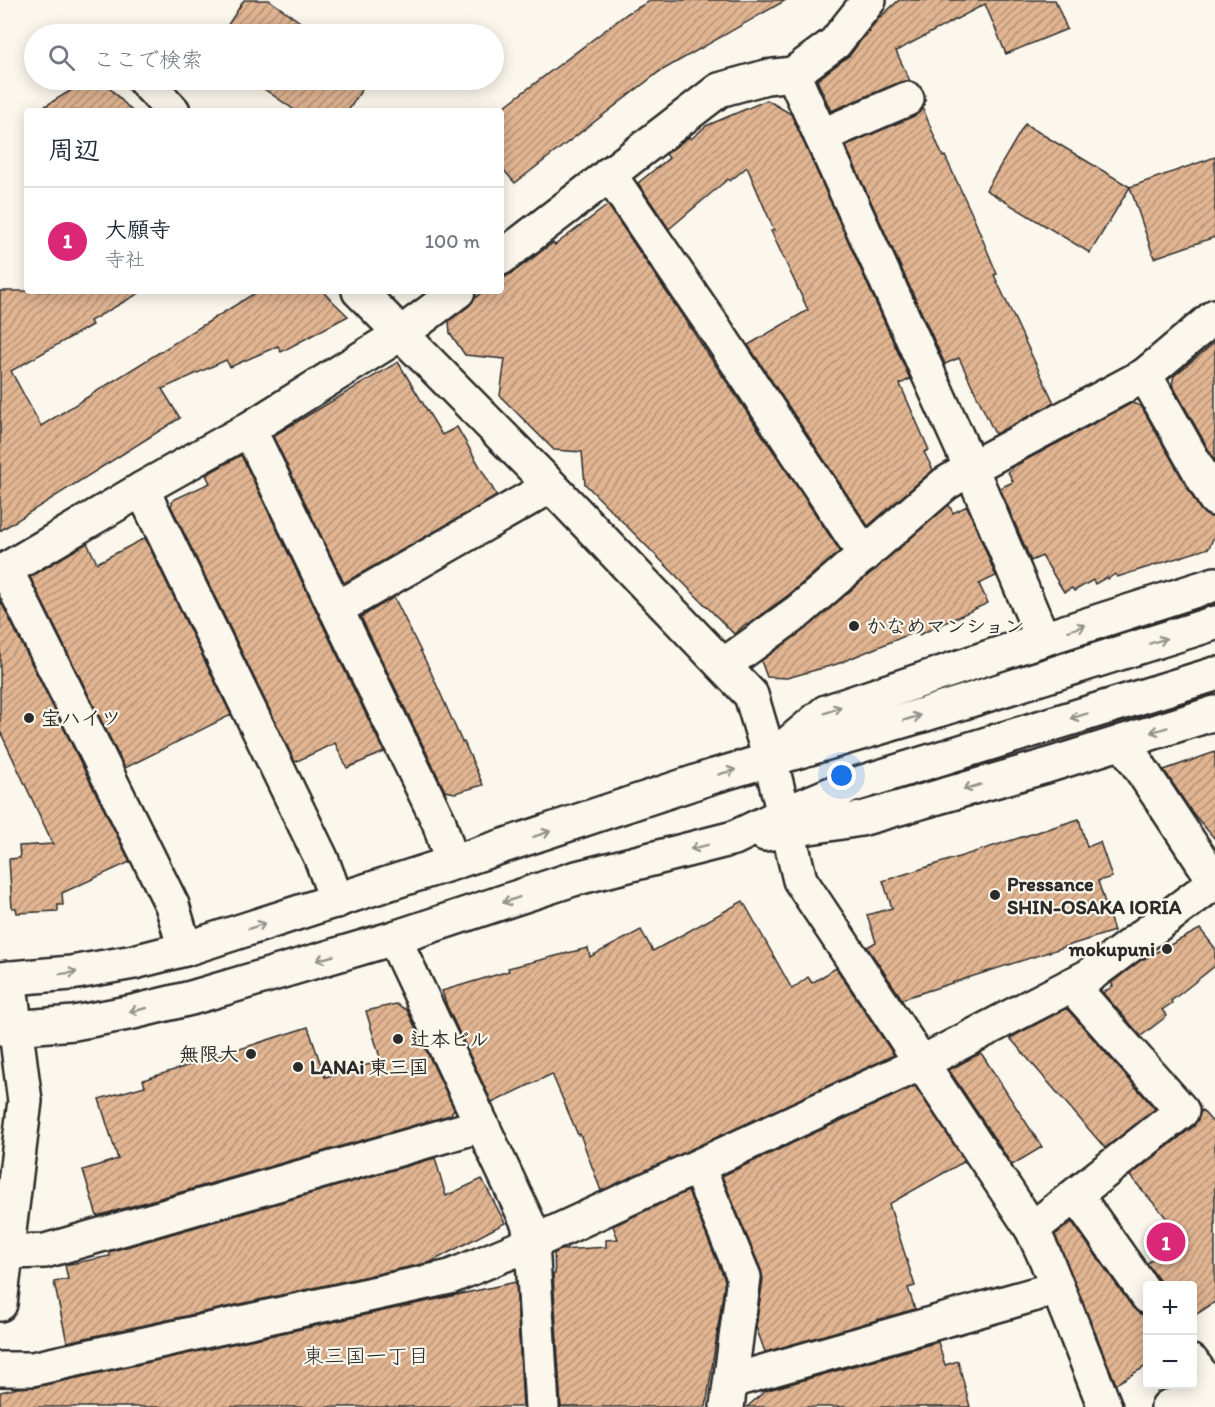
<!DOCTYPE html>
<html lang="ja">
<head>
<meta charset="utf-8">
<style>
	body { margin:0; font-family:Itim,"Klee One",sans-serif; background:#f6f6f7; color:#1f2937 }
	.controls { position:absolute; right:18px; bottom:18px; display:grid; overflow:hidden; border-radius:6px; box-shadow:0 3px 15px #0003 }
	.controls button { width:54px; height:54px; display:grid; place-items:center; padding:0; border:0; border-bottom:2px solid #e0e1e3; background:#fff; color:#1f2937; font:30px sans-serif }
	.you { position:absolute; left:842px; top:776px; width:21px; height:21px; margin:-15px; border:4px solid #fff; border-radius:50%; background:#1a73e8; box-shadow:0 0 0 9px #1a73e833 }
	.badge { display:grid; place-items:center; width:39px; height:39px; border-radius:50%; background:#db2777; color:#fff; font-size:20px; font-weight:700 }
	.pin { position:absolute; translate:-50% -50%; border:3px solid #fff; box-shadow:0 2px 6px #0006 }
	.list { margin:0; padding:0; list-style:none }
	h2 { display:flex; justify-content:space-between; align-items:center; height:78px; margin:0; padding:0 24px; font-size:26px }
	h2 small { font-size:20px; font-weight:400; color:#747a83 }
	.list li { display:grid; grid-template-columns:39px 1fr auto; gap:18px; align-items:center; box-sizing:border-box; height:108px; padding:0 24px; border-top:2px solid #e0e1e3 }
	.list b { display:block; font-size:22px; white-space:nowrap }
	.list p { margin:0; font-size:20px; white-space:nowrap; color:#747a83 }
	.list em { font-size:20px; font-style:normal; color:#747a83 }
	.icon { flex:none; width:33px; height:33px; fill:none; stroke:currentColor; stroke-width:2; stroke-linecap:round; stroke-linejoin:round }
	.map { position:relative; flex:none; width:1215px; height:1407px; overflow:hidden }
	.search { position:absolute; background:#fff; box-shadow:0 3px 15px #0003; left:24px; top:24px; width:480px; height:66px; display:flex; align-items:center; gap:15px; box-sizing:border-box; padding:0 21px; border-radius:33px; color:#747a83; font-size:22px }
	.panel { position:absolute; background:#fff; box-shadow:0 3px 15px #0003; left:24px; top:108px; width:480px; height:186px; border-radius:6px }
	.map>svg:first-child { display:block }
	.building { fill:url(#building-hatch); stroke:#2b2b2b; stroke-width:1.5 }
	.lines { fill:none; stroke-linecap:round; stroke-linejoin:round }
	.street-casing { stroke:#2b2b2b; stroke-width:38 }
	.secondary-casing { stroke:#2b2b2b; stroke-width:38 }
	.street { stroke:#fbf7ec; stroke-width:33 }
	.secondary { stroke:#fbf7ec; stroke-width:33 }
	.oneway { stroke:#93918c }
	.poi-dot { fill:#2b2b2b; stroke:#fbf7ec; stroke-width:2 }
	.labels { text-anchor:middle; stroke-width:4.5; stroke-linejoin:round; paint-order:stroke }
	.poi-label { font-size:20px; font-weight:bold; fill:#2b2b2b; stroke:#fbf7ec; text-anchor:start }
	.neighbourhood-label { font-size:21px; fill:#2b2b2b; stroke:#fbf7ec }
</style>
</head>
<body>
<div class="map">
<svg width="1215" height="1407" viewBox="0 0 1215 1407">
	<defs>
		<pattern id="building-hatch" width="6" height="6" patternUnits="userSpaceOnUse" patternTransform="scale(1.5)"><rect width="6" height="6" fill="#e1b592"/><path d="M-1 1l2-2M0 6l6-6M5 7l2-2" fill="none" stroke="#b79377"/></pattern>
	</defs>
	<rect width="100%" height="100%" fill="#fbf7ec"/>
	<filter id="ink" filterUnits="userSpaceOnUse"><feTurbulence type="fractalNoise" baseFrequency=".0167" numOctaves="2"/><feDisplacementMap in="SourceGraphic" scale="12" xChannelSelector="R" yChannelSelector="G"/><feConvolveMatrix kernelMatrix="1 2 1 2 8 2 1 2 1" color-interpolation-filters="sRGB"/></filter>
	<g filter="url(#ink)">
		<g class="building">
			<polygon points="244,0 269,0 317,34 222,34"/>
			<polygon points="652,0 786,0 659,72 515,183 501,167 501,109 628,13"/>
			<polygon points="899,0 1055,0 1067,29 1006,54 985,4 896,51 910,81 900,82 831,111 817,80 850,55 862,39 870,32 869,30 878,19"/>
			<polygon points="88,80 102,80 132,111 37,111"/>
			<polygon points="251,80 368,80 348,111 296,111"/>
			<polygon points="767,100 791,114 910,379 900,384 929,450 924,452 933,470 868,526 748,345 808,310 771,231 774,230 747,167 730,181 728,179 669,229 638,183 669,158 666,154 689,137 691,139 706,126"/>
			<polygon points="923,109 943,157 945,156 972,214 997,274 994,275 1054,403 995,434 959,358 945,364 847,149 847,145 914,116"/>
			<polygon points="1025,124 1130,187 1090,253 986,190"/>
			<polygon points="1215,157 1215,237 1154,258 1130,187"/>
			<polygon points="608,205 840,551 787,596 747,625 746,624 734,634 585,484 582,452 554,450 500,396 505,359 465,355 450,333 449,321 469,306 476,297 484,291 501,291 501,279 512,273 553,243 555,245"/>
			<polygon points="0,291 143,291 90,321 92,325 11,371 41,426 258,291 322,291 348,316 281,352 278,346 230,367 226,360 162,389 180,418 0,531"/>
			<polygon points="1215,342 1215,461 1172,384 1174,376"/>
			<polygon points="398,362 442,435 457,427 497,496 344,583 273,436"/>
			<polygon points="1132,403 1141,406 1199,508 1206,515 1215,518 1215,534 1209,548 1117,577 1115,574 1108,579 1107,577 1095,584 1093,580 1074,591 1072,588 1064,592 1042,556 1031,561 1000,488 1013,482 1008,472 1012,470 1011,468"/>
			<polygon points="241,455 384,752 347,768 335,743 295,762 171,506 173,500 210,483 206,475"/>
			<polygon points="949,505 953,513 967,506 996,576 979,584 988,603 919,635 917,631 837,664 787,678 767,677 761,661 811,625"/>
			<polygon points="145,538 231,715 125,768 30,577 87,543 97,563"/>
			<polygon points="394,597 430,670 462,742 464,742 483,785 455,793 445,791 361,617"/>
			<polygon points="0,600 130,862 62,893 63,905 58,905 58,911 17,913 16,908 12,908 9,859 20,858 19,846 53,844 0,731"/>
			<polygon points="1215,752 1215,839 1191,811 1164,770"/>
			<polygon points="1079,819 1087,847 1100,842 1112,877 1098,881 1114,931 902,999 867,947 876,942 867,915 892,908 883,881"/>
			<polygon points="743,901 792,989 808,977 812,983 836,968 894,1055 601,1191 580,1134 578,1135 552,1074 492,1103 447,1006 442,991 509,971 508,968 588,948 590,957 641,930 653,951"/>
			<polygon points="1200,929 1215,948 1215,966 1171,1001 1172,1003 1162,1010 1167,1016 1141,1036 1103,993 1113,986 1111,983 1140,961"/>
			<polygon points="396,1004 407,1010 454,1109 450,1115 97,1216 83,1170 118,1159 99,1099 145,1086 143,1080 308,1027 325,1077 381,1061 366,1011"/>
			<polygon points="1065,1009 1068,1010 1155,1109 1105,1148 1010,1038"/>
			<polygon points="981,1053 1042,1147 1012,1165 949,1070"/>
			<polygon points="915,1086 965,1161 889,1204 915,1286 908,1288 915,1309 765,1352 756,1327 763,1279 761,1270 722,1176"/>
			<polygon points="1202,1110 1215,1125 1215,1302 1192,1317 1192,1286 1163,1286 1147,1263 1184,1238 1130,1176 1194,1126"/>
			<polygon points="435,1158 446,1196 482,1179 505,1223 431,1262 67,1342 54,1282 68,1279 65,1265 110,1256 109,1252"/>
			<polygon points="688,1191 725,1280 706,1407 561,1407 553,1274 555,1274 554,1253 561,1250 606,1247 606,1240 618,1239 613,1226"/>
			<polygon points="1072,1222 1133,1308 1140,1314 1148,1315 1148,1365 1116,1384 1055,1235"/>
			<polygon points="516,1282 523,1407 0,1407 0,1392 18,1388 36,1387"/>
			<polygon points="938,1342 945,1365 958,1361 970,1407 747,1407 765,1391"/>
		</g>
		<g class="lines">
			<defs>
				<g id="street">
					<polyline points="793,74 971,468 1043,639"/>
					<polyline points="821,136 907,99"/>
					<polyline points="609,174 713,326 865,555"/>
					<polyline points="501,258 719,90 766,77 793,74 835,43 869,0"/>
					<polyline points="1145,375 1215,499"/>
					<polyline points="249,429 439,822 452,863"/>
					<polyline points="142,489 321,858 337,901"/>
					<polyline points="6,570 172,905 185,949"/>
					<polyline points="0,573 142,489 249,429 402,333 458,291"/>
					<polyline points="336,609 551,486"/>
					<polyline points="724,665 799,611 945,484 971,468 1145,375 1215,316"/>
					<polyline points="1123,742 1215,881"/>
					<polyline points="770,759 826,712 1043,639 1215,584"/>
					<polyline points="784,814 800,880 1032,1229 1046,1259 1105,1407"/>
					<polyline points="765,834 861,819 1043,767 1215,713"/>
					<polyline points="394,938 528,1223 532,1243 542,1407"/>
					<polyline points="698,1167 744,1277 727,1407"/>
					<polyline points="1076,1195 1148,1297"/>
					<polyline points="1032,1229 1182,1111 1071,985"/>
					<polyline points="6,1252 45,1251 482,1125"/>
					<polyline points="1192,1362 1215,1394"/>
					<polyline points="0,1369 32,1369 450,1277 532,1243 923,1062 1089,976 1215,882"/>
					<polyline points="731,1381 1057,1288"/>
					<polyline points="1168,1407 1215,1394"/>
				</g>
				<g id="secondary">
					<polyline points="144,80 173,111"/>
					<polyline points="359,291 551,486 751,695 770,759 784,814"/>
					<polyline points="0,979 71,973 134,962 185,949 452,863 714,776 926,714 1215,623"/>
					<polyline points="0,1029 74,1023 133,1012 191,998 394,938 573,879 734,838 784,814 850,786 1215,674"/>
					<polyline points="0,1304 25,1101 9,978"/>
				</g>
			</defs>
			<use href="#street" class="street-casing"/>
			<use href="#secondary" class="secondary-casing"/>
			<use href="#street" class="street"/>
			<use href="#secondary" class="secondary"/>
		</g>
		<defs><path id="oneway-shaft" d="M-6 0H5M1.5-3L5.5 0L1.5 3" fill="none" stroke-width="1.6" stroke-linecap="round" stroke-linejoin="round" transform="scale(1.5)"/></defs>
		<g class="oneway">
			<use href="#oneway-shaft" transform="translate(1077 628) rotate(-18)"/>
			<use href="#oneway-shaft" transform="translate(1158 641) rotate(-17)"/>
			<use href="#oneway-shaft" transform="translate(833 710) rotate(-22)"/>
			<use href="#oneway-shaft" transform="translate(1079 716) rotate(163)"/>
			<use href="#oneway-shaft" transform="translate(912 718) rotate(-16)"/>
			<use href="#oneway-shaft" transform="translate(1159 730) rotate(163)"/>
			<use href="#oneway-shaft" transform="translate(727 772) rotate(-17)"/>
			<use href="#oneway-shaft" transform="translate(972 787) rotate(164)"/>
			<use href="#oneway-shaft" transform="translate(542 834) rotate(-18)"/>
			<use href="#oneway-shaft" transform="translate(699 847) rotate(166)"/>
			<use href="#oneway-shaft" transform="translate(511 900) rotate(162)"/>
			<use href="#oneway-shaft" transform="translate(257 926) rotate(-18)"/>
			<use href="#oneway-shaft" transform="translate(325 958) rotate(164)"/>
			<use href="#oneway-shaft" transform="translate(68 973) rotate(-7)"/>
			<use href="#oneway-shaft" transform="translate(138 1010) rotate(167)"/>
		</g>
	</g>
	<g class="poi-dot">
		<circle cx="854" cy="626" r="6"/>
		<circle cx="29" cy="718" r="6"/>
		<circle cx="995" cy="895" r="6"/>
		<circle cx="1167" cy="949" r="6"/>
		<circle cx="398" cy="1039" r="6"/>
		<circle cx="251" cy="1054" r="6"/>
		<circle cx="298" cy="1067" r="6"/>
	</g>
	<g class="labels">
		<g class="poi-label">
			<text x="866" y="633">かなめマンション</text>
			<text x="41" y="725">宝ハイツ</text>
			<text x="1007" y="891">Pressance<tspan x="1007" dy="23">SHIN-OSAKA IORIA</tspan></text>
			<text x="1155" y="956" text-anchor="end">mokupuni</text>
			<text x="410" y="1046">辻本ビル</text>
			<text x="239" y="1061" text-anchor="end">無限大</text>
			<text x="310" y="1074">LANAi 東三国</text>
		</g>
		<g class="neighbourhood-label">
			<text x="366" y="1363">東三国一丁目</text>
		</g>
	</g>
</svg>
<div class="controls">
<button>+</button>
<button>−</button>
</div>
<div class="you"></div>
<div class="pin badge" style="left:1166px;top:1242px">1</div>
<div class="search"><svg class="icon" aria-label="search" viewBox="0 0 24 24"><circle cx="10" cy="10" r="6"/><path d="M15 15l6 6"/></svg>ここで検索</div>
<section class="panel">
<h2>周辺<small></small></h2>
<ul class="list">
<li><span class="badge">1</span><div><b>大願寺</b><p>寺社</p></div><em>100 m</em></li>
</ul>
</section>
</div>
</body>
</html>
